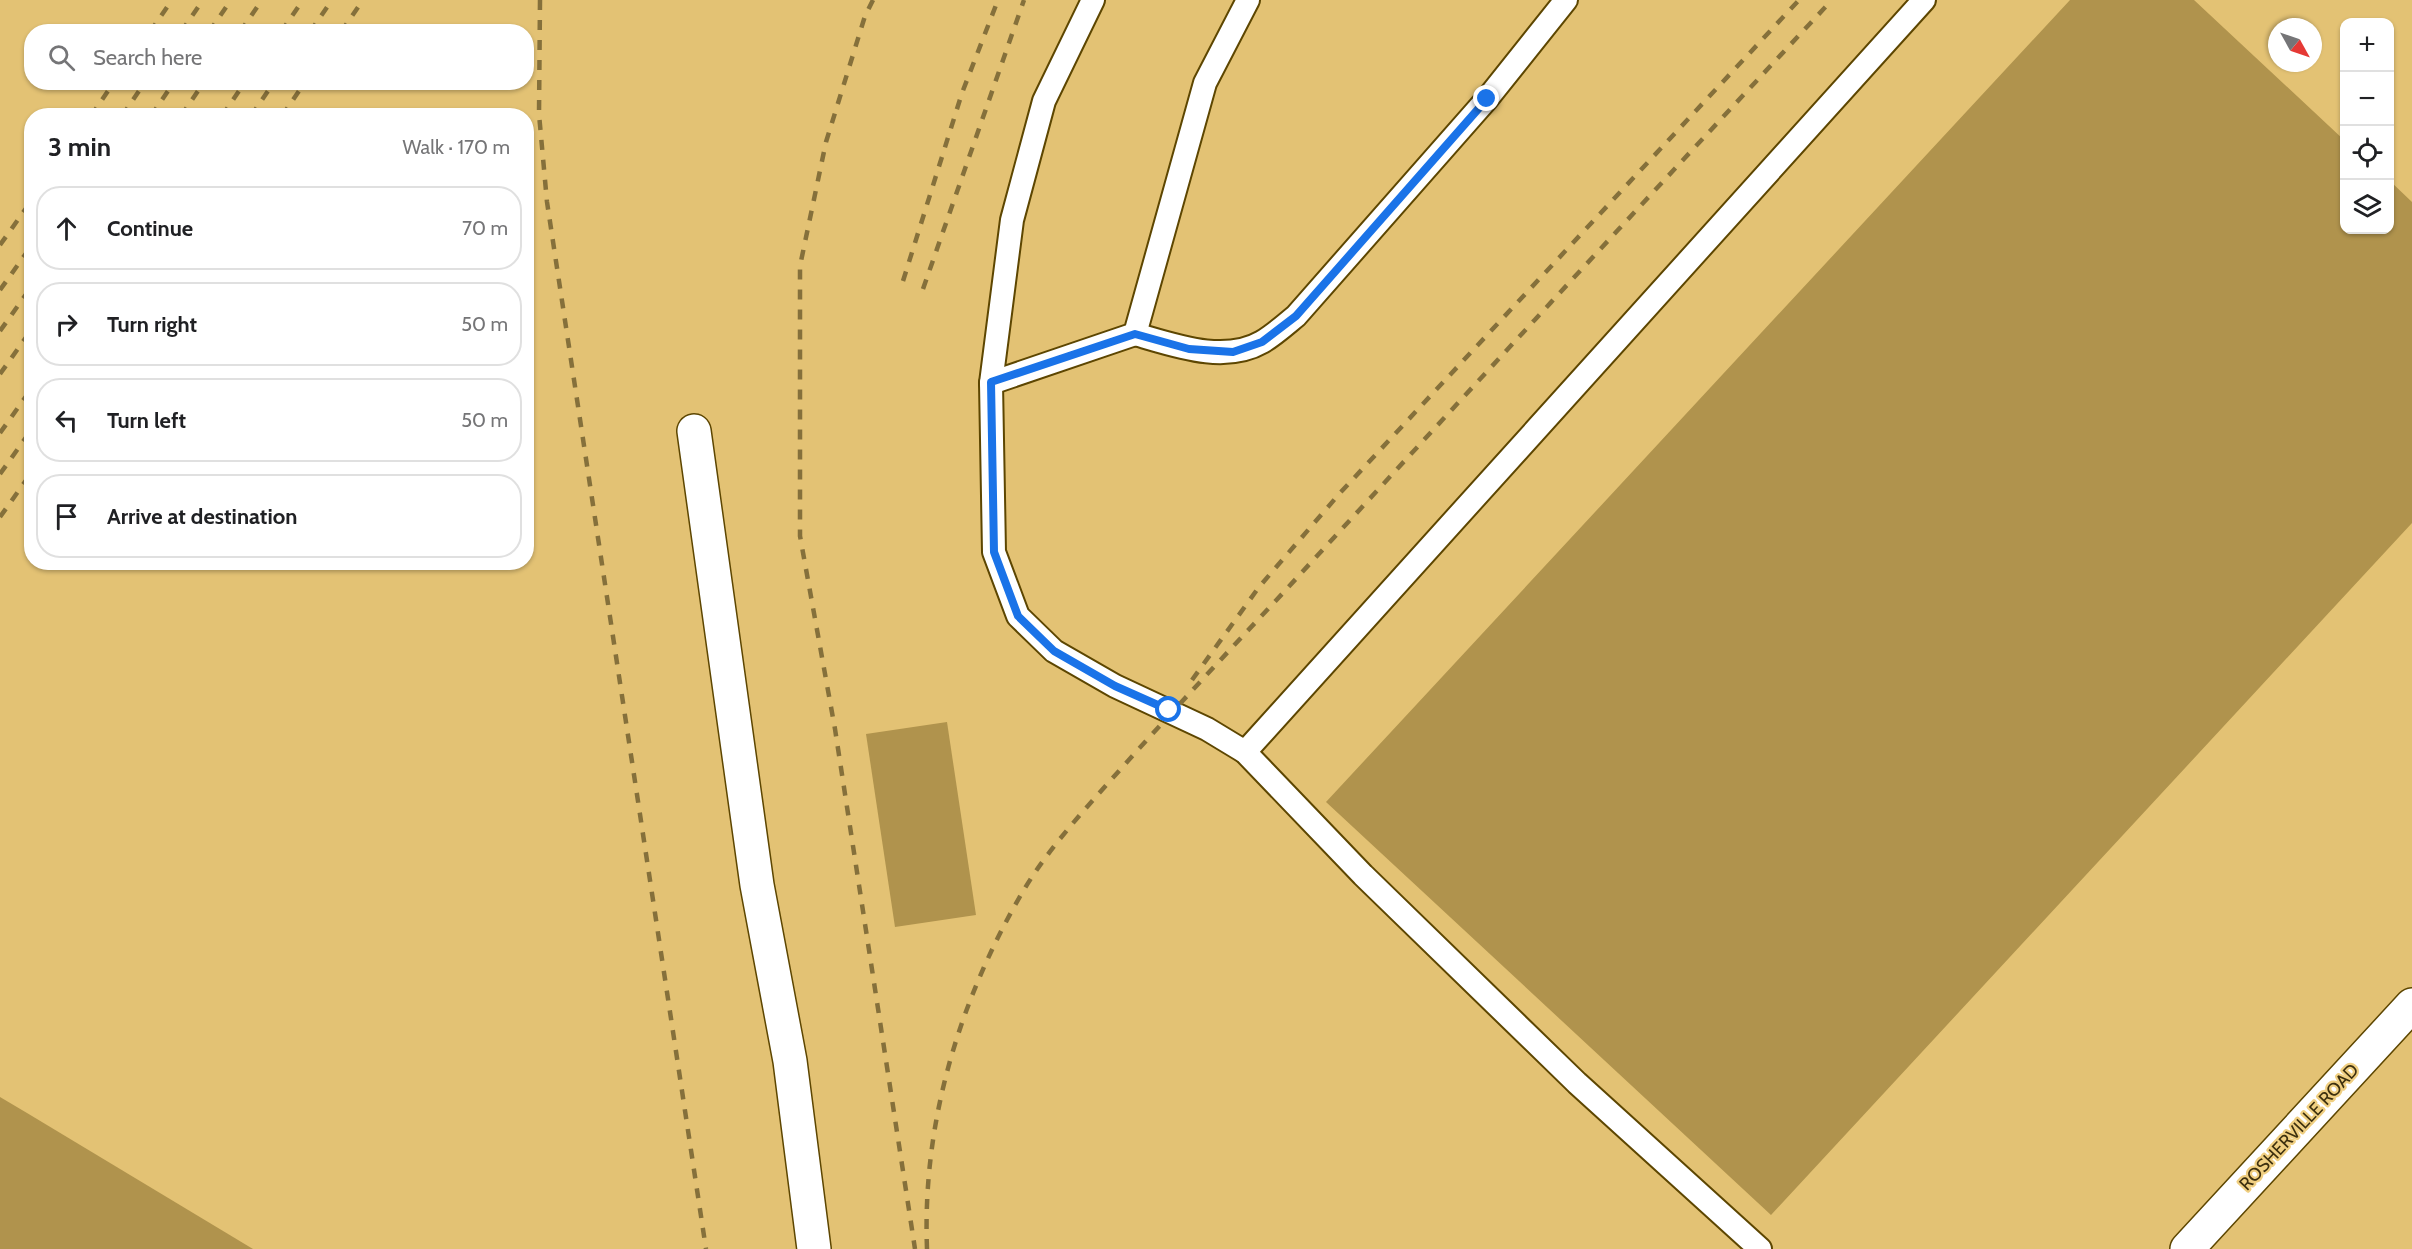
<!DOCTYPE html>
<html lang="en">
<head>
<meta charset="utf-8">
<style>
	body { margin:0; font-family:Cabin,sans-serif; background:#f2f2f2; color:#202124 }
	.controls { position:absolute; right:18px; top:18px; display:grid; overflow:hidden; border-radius:12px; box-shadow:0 2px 4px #0004 }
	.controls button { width:54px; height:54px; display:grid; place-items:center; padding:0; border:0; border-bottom:2px solid #e0e0e0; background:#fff; color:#202124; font:30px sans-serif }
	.compass { position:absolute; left:2268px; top:18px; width:54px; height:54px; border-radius:50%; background:#fff; box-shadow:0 2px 4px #0004; rotate:130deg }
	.stop { position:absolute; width:18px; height:18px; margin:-14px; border:4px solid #1a73e8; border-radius:50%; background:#fff }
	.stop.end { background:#1a73e8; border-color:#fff; box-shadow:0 2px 6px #0008 }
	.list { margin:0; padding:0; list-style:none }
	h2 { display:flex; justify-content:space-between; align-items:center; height:78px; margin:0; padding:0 24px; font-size:26px }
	h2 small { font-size:20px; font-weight:400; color:#757577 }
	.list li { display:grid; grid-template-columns:39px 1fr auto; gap:18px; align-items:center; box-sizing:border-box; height:84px; margin:0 12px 12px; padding:0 12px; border:2px solid #e0e0e0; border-radius:24px }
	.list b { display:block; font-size:22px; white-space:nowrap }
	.list em { font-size:20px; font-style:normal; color:#757577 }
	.icon { flex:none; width:33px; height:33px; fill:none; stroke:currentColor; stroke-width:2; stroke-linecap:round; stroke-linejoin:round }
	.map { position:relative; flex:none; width:2412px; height:1249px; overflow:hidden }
	.search { position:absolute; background:#fff; box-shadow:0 2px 4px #0004; left:24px; top:24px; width:510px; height:66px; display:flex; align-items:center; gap:15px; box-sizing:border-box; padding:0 21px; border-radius:24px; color:#757577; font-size:22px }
	.panel { position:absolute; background:#fff; box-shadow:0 2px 4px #0004; left:24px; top:108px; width:510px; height:462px; border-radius:24px }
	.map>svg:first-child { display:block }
	.building { fill:#b0934d }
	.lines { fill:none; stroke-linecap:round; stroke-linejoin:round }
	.lane-casing { stroke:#5d4601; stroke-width:26 }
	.street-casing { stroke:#5d4601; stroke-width:36 }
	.lane { stroke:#fff; stroke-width:22 }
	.street { stroke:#fff; stroke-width:33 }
	.rail { stroke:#85703b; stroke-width:4.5; stroke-dasharray:10 10; stroke-linecap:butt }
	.route { stroke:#1a73e8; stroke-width:8 }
	.labels { text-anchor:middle; stroke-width:4.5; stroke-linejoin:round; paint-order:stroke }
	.street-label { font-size:18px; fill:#3d300f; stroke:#f0cf81 }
</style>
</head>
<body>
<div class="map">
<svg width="2412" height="1249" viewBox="0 0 2412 1249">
	<rect width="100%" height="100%" fill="#e3c274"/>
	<g class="building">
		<polygon points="2070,0 2194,0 2344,140 2344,230 2390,230 2390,181 2412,202 2412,523 1771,1215 1326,802"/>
		<polygon points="947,722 976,915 895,927 866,734"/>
		<polygon points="0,1097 27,1113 253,1249 0,1249"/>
	</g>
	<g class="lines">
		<defs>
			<g id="lane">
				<polyline points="1093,0 1044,101 1012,220 991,383 994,552 1018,616 1054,651 1115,686 1207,729 1245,752 1363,875 1577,1083 1760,1249"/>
				<path d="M1135 334C1174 345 1224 364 1262 342 1274 335 1285 325 1296 316L1487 99 1566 0"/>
				<polyline points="991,383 1135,334 1205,83 1248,0"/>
				<polyline points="1245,752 1924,0"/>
			</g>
			<g id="street">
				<polyline points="694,431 757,885 790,1061 814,1249"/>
				<polyline points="2187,1249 2412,1005"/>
			</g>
		</defs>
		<use href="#lane" class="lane-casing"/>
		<use href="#street" class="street-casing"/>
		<use href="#lane" class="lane"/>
		<use href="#street" class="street"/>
		<g class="rail">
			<polyline points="540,0 539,114 547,202 706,1249"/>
			<polyline points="873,0 865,16 826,142 800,266 800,536 835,729 915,1249"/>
			<polyline points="150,32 172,0"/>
			<polyline points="181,32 203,0"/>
			<polyline points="209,32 231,0"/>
			<polyline points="240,32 262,0"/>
			<polyline points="281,32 303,0"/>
			<polyline points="310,32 332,0"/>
			<polyline points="341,32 363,0"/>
			<polyline points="91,116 114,82"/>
			<polyline points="122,116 145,82"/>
			<polyline points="151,116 174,82"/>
			<polyline points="181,116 204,82"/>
			<polyline points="222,116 245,82"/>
			<polyline points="251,116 274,82"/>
			<polyline points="282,116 305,82"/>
			<polyline points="0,245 32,200"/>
			<polyline points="903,281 962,93 998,0"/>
			<polyline points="923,289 1024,0"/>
			<polyline points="0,290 32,245"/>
			<polyline points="0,331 32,286"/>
			<polyline points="0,374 32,329"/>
			<polyline points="0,433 32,388"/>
			<polyline points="0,474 32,429"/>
			<polyline points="0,517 32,472"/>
			<polyline points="1192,680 1259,587 1340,493 1799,0"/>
			<path d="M927 1249C922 1124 959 1001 1022 893 1046 852 1078 817 1110 781 1166 718 1224 656 1282 594 1465 395 1648 197 1832 0"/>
		</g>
	</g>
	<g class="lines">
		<polyline class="route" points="1169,710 1115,686 1054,651 1018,616 994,552 991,382 1135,334 1189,349 1233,352 1262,342 1296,316 1487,99"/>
	</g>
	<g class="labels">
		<g class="street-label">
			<text transform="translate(2299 1127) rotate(-47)" y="6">ROSHERVILLE ROAD</text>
		</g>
	</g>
</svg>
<div class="controls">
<button>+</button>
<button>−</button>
<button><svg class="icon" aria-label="locate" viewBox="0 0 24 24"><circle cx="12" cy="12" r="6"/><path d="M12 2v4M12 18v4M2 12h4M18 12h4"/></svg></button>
<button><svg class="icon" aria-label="layers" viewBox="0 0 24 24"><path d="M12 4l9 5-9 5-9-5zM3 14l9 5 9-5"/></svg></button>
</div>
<svg class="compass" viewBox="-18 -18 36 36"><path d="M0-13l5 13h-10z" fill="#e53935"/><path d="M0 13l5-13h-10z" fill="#757577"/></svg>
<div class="stop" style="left:1169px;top:710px"></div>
<div class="stop end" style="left:1487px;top:99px"></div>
<div class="search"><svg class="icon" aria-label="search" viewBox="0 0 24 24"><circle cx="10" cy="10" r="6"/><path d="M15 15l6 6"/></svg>Search here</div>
<section class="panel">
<h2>3 min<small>Walk · 170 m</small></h2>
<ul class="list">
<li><svg class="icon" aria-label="ahead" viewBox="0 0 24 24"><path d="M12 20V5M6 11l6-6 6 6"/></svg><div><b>Continue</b></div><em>70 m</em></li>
<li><svg class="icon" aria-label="right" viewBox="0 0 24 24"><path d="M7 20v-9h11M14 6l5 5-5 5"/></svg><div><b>Turn right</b></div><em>50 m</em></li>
<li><svg class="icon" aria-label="left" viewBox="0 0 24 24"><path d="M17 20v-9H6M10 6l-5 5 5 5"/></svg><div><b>Turn left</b></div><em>50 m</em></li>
<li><svg class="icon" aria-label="arrive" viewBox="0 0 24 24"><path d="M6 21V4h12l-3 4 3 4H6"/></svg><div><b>Arrive at destination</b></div></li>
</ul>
</section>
</div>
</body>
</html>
